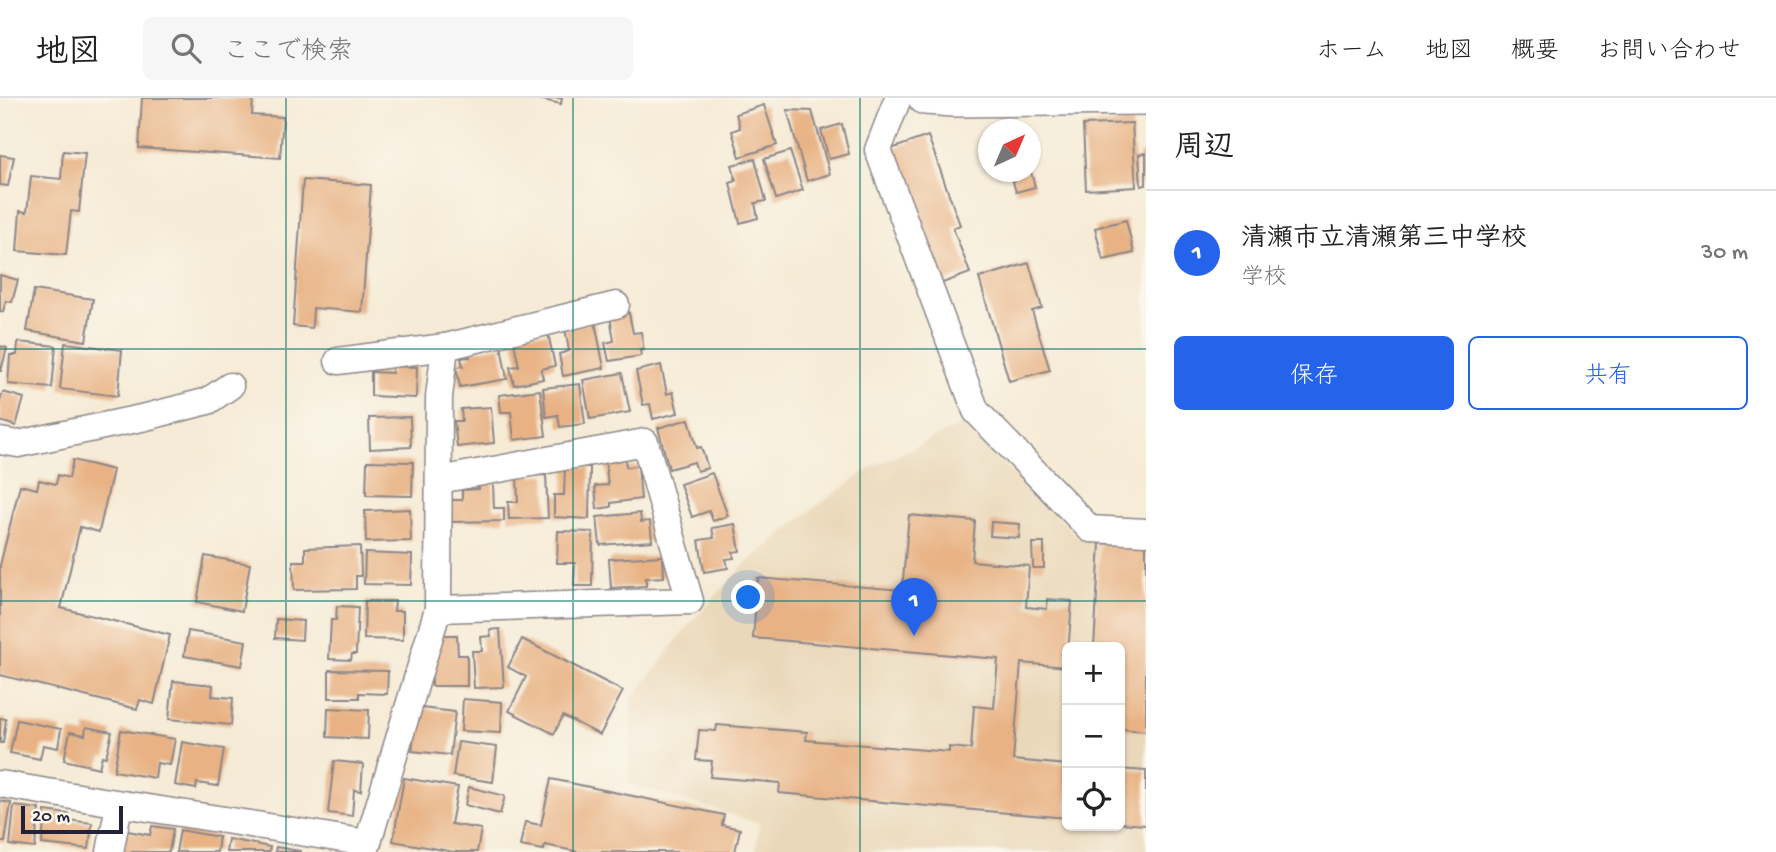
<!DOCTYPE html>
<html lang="ja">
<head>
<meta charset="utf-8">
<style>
	body { margin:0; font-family:"Gochi Hand","Klee One",sans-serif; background:#f6f6f6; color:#222 }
	.controls { position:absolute; right:21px; bottom:21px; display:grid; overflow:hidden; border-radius:10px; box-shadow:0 2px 5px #0004 }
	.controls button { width:63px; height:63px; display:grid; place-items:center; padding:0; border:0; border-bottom:2px solid #e0e0e0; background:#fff; color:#222; font:35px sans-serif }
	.compass { position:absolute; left:978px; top:21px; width:63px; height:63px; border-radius:50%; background:#fff; box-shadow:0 2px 5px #0004; rotate:44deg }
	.scale { position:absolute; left:21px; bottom:18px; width:102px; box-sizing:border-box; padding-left:7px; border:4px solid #22223b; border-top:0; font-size:19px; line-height:24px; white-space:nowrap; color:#22223b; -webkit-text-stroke:5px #fbf7ec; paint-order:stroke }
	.you { position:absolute; left:749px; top:500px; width:24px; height:24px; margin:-18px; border:5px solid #fff; border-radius:50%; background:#1a73e8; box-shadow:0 0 0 10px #1a73e833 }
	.badge { display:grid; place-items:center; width:46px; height:46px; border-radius:50%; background:#2563eb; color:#fff; font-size:23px; font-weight:700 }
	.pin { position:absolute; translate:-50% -58px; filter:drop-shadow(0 2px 4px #0008) }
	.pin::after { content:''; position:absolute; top:37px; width:24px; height:21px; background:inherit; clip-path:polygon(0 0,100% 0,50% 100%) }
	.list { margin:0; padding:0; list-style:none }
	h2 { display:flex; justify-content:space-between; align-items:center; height:91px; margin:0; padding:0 28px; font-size:30px }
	h2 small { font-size:23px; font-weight:400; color:#767676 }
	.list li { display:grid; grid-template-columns:46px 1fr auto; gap:21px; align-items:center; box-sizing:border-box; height:126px; padding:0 28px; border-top:2px solid #e0e0e0 }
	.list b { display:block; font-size:26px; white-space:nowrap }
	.list p { margin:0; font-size:23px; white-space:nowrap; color:#767676 }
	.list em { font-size:23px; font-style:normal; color:#767676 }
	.actions { display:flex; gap:14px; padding:21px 28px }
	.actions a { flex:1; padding:16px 0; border:2px solid #2563eb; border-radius:10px; text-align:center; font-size:24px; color:#2563eb }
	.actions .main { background:#2563eb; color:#fff }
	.icon { flex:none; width:38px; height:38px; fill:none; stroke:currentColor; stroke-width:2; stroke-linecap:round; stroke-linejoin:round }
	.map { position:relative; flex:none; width:1146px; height:754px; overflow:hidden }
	header { display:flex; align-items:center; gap:42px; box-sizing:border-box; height:98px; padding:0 35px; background:#fff; border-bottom:2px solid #e0e0e0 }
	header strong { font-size:33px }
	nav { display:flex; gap:38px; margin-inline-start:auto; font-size:24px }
	.search { width:490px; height:63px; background:#f6f6f6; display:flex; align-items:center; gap:18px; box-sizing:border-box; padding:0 24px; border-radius:10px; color:#767676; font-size:26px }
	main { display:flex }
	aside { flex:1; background:#fff }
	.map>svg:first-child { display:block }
	.built { fill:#ead8ba; fill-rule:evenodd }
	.building { fill:#e8b284 }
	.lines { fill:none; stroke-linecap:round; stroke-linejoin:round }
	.minor-casing { stroke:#8c8688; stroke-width:29 }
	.tertiary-casing { stroke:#8c8688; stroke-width:36 }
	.minor { stroke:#fff; stroke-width:26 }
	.tertiary { stroke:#fff; stroke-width:33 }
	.grid { fill:none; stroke:#0f766e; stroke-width:2; stroke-opacity:0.55 }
</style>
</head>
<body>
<header>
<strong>地図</strong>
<div class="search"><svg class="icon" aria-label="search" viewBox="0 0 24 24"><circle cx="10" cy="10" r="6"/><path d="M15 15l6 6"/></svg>ここで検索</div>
<nav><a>ホーム</a><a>地図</a><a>概要</a><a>お問い合わせ</a></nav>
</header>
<main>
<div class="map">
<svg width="1146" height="754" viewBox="0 0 1146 754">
	<rect width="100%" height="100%" fill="#fbf7ec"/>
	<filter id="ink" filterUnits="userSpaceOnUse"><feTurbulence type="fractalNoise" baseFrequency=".0143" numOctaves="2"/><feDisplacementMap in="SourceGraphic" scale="14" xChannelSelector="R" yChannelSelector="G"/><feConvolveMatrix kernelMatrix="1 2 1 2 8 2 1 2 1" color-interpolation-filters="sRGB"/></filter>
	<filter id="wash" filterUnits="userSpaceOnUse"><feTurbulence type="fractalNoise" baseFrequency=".00686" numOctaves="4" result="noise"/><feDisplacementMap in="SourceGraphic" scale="28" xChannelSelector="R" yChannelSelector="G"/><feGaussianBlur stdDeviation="1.57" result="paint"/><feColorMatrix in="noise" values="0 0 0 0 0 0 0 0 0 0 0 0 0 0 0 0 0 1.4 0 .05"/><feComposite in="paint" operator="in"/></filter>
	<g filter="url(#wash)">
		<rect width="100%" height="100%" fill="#f5ebd6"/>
		<path class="built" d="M964 326 1080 441 1146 443V754H756L759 725 629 686 632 600 690 526 744 467 806 416 874 368ZM1067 549H1120V728H1067Z"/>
		<g id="blocks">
			<g class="building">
				<polygon points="142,0 253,0 252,17 283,19 280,60 139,50"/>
				<polygon points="534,0 562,0 561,6"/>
				<polygon points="764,7 777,47 740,59 732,33 740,30 736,16"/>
				<polygon points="787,12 812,13 830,76 807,83"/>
				<polygon points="1132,25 1136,89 1086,92 1083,27"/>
				<polygon points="842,26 849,56 829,61 821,32"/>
				<polygon points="928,38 960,127 953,130 970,175 940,186 891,51"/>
				<polygon points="63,53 85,55 79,114 71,113 66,157 17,153 20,113 27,114 31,78 61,81"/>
				<polygon points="790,53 803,92 776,101 764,61"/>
				<polygon points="1146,55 1146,87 1141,88 1139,56"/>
				<polygon points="0,57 14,59 8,88 0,87"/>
				<polygon points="755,61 766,103 755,105 758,120 740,125 730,85 736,83 732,67"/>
				<polygon points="1010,74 1031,74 1035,89 1016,94"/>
				<polygon points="303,82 371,87 362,214 313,210 312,230 293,228"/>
				<polygon points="1126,122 1134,155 1103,162 1095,130"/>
				<polygon points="1029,165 1042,210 1032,213 1050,272 1009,283 979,180"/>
				<polygon points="0,177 18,182 12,204 6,203 3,214 0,213"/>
				<polygon points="34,192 93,201 86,243 27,233"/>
				<polygon points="629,215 633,235 641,234 644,252 640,252 641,258 609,263 605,245 614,243 610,218"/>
				<polygon points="595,224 604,270 563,278 559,256 569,253 565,230"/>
				<polygon points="512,235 548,235 555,268 541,271 543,281 514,287 510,269 519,268"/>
				<polygon points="18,244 56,248 52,290 8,286 10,257 17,257"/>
				<polygon points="65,245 122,252 118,298 60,291"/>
				<polygon points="0,248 7,250 1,273 0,273"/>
				<polygon points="501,248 507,281 460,289 456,269 463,268 461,260 470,259 469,254"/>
				<polygon points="661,267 667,296 673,294 678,315 653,321 650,306 643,307 636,273"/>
				<polygon points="392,268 417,269 416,300 371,298 371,274 392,275"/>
				<polygon points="622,275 630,314 590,321 583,282"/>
				<polygon points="580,286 585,326 560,329 558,317 546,319 543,290"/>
				<polygon points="540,292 546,338 514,342 511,314 501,314 499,297"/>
				<polygon points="3,294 24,300 16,328 0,323 0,303"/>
				<polygon points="491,309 494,345 457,349 454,323 462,323 461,311"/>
				<polygon points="410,319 411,349 370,351 369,320"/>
				<polygon points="689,321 697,350 701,349 708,370 697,373 694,364 669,371 658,330"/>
				<polygon points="625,360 626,369 638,368 641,401 611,405 611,409 597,411 595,388 608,387 605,362"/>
				<polygon points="73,362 113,372 99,434 80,429 61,510 170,537 154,606 140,602 137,611 0,577 0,467 20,387 37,391 39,382 56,386 58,377 69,380"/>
				<polygon points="367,363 413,364 412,398 366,397"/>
				<polygon points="565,369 590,369 589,421 554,419 554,397 564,397"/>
				<polygon points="712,375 728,418 713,423 709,413 692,419 680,386"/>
				<polygon points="546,377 548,420 509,421 508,404 518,404 517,378"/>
				<polygon points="479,385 493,385 494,410 504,410 504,423 452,424 452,402 462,402 462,392 479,391"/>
				<polygon points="410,411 411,443 366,444 365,413"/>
				<polygon points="640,415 641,424 650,423 652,443 600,447 597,419"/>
				<polygon points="909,417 975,423 972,463 1029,468 1026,509 1047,511 1047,501 1072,503 1067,569 1021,565 1013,662 1067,667 1067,720 779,695 780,685 710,679 712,663 696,662 699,632 716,633 717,627 807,634 806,642 949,654 949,649 971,651 974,608 994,610 998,561 753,540 758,480 902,492"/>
				<polygon points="991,424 1020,426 1019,440 990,438"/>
				<polygon points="735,426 740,453 733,454 734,460 726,461 728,470 704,474 699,442 714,440 712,430"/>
				<polygon points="558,433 593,434 592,488 574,488 575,465 557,465"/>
				<polygon points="1032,445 1044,445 1044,470 1033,470"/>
				<polygon points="1100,445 1146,447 1146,633 1120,631 1120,549 1094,549"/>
				<polygon points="360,448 361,478 356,478 356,491 294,492 293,463 305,463 305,450"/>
				<polygon points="365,455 412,457 411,487 364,486"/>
				<polygon points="205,458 250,466 242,513 197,504"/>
				<polygon points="663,458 664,479 646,480 646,488 611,490 609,461"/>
				<polygon points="365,503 395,503 394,513 403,513 403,542 364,541"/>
				<polygon points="337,508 358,509 356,556 352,556 351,562 329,561 331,522 336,522"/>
				<polygon points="276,521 303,523 302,542 275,540"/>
				<polygon points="500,531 504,589 474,590 472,553 482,553 481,539 491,538 490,532"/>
				<polygon points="188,533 246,543 242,568 184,558"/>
				<polygon points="440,537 457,537 458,557 467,557 467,588 432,588 431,565 435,551 440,551"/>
				<polygon points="522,541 623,593 600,637 563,618 554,636 509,613 526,579 508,569"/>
				<polygon points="329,572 388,573 387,596 359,595 359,600 329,600"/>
				<polygon points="173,583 213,587 212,598 233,600 231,627 169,621"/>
				<polygon points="463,601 502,604 501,635 461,633"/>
				<polygon points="328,610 369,612 368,641 327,639"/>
				<polygon points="421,610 455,614 450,657 412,653 416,622 419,622"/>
				<polygon points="0,620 6,621 3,645 0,645"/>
				<polygon points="17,622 61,631 58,650 43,647 40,661 10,655"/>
				<polygon points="86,629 112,634 106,659 102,658 99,670 64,662 70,634 85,637"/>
				<polygon points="121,632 175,641 170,667 157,665 155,680 114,673"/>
				<polygon points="182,644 224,651 218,688 197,685 196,691 175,687"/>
				<polygon points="458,644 497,649 493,684 453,678"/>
				<polygon points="334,663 363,666 361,693 354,692 352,718 328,715"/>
				<polygon points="1120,671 1146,673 1146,727 1120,725"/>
				<polygon points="404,680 458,689 451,726 481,731 477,754 454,754 393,743"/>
				<polygon points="551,681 724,717 722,727 740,731 735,754 579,754 545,747 544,752 520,748 525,724 541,727"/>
				<polygon points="469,689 505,698 500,716 465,707"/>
				<polygon points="0,703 11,705 5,744 0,744"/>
				<polygon points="14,708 39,711 35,750 10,747"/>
				<polygon points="45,713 69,716 68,722 92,725 89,751 42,746"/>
				<polygon points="152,728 173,731 169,754 119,754 122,732 150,737"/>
				<polygon points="180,732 219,739 217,754 176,754"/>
				<polygon points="228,741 270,749 269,754 226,754"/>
				<polygon points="276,749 300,753 300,754 275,754"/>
			</g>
		</g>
	</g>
	<g filter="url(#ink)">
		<use href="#blocks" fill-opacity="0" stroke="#8c8688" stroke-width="2"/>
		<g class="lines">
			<defs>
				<g id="minor">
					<polyline points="898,0 878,52 976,313 1090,431 1146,434"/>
					<polyline points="338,263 445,249 616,207"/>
					<polyline points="0,343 18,346 146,319 208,303 230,288"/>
					<polyline points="438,511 690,503 645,344 439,382"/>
					<path d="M0 686C122 707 244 724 366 745"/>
					<polyline points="110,754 119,707"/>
					<polyline points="365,754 438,511 439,299 445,249"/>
				</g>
				<polyline id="tertiary" points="925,0 953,2 1146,0"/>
			</defs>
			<use href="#minor" class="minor-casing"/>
			<use href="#tertiary" class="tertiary-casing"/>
			<use href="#minor" class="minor"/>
			<use href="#tertiary" class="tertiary"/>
		</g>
	</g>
	<path class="grid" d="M286 0V754M573 0V754M860 0V754M0 251H1146M0 503H1146"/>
</svg>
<div class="controls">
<button>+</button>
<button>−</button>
<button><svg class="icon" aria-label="locate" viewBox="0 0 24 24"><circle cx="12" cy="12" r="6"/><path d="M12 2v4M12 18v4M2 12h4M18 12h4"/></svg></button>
</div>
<svg class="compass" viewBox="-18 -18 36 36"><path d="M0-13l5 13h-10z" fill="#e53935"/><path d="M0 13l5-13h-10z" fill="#767676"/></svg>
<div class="scale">20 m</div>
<div class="you"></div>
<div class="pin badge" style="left:914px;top:538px">1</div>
</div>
<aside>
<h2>周辺<small></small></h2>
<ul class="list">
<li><span class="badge">1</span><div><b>清瀬市立清瀬第三中学校</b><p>学校</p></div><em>30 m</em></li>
</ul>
<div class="actions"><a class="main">保存</a><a>共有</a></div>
</aside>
</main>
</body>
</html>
